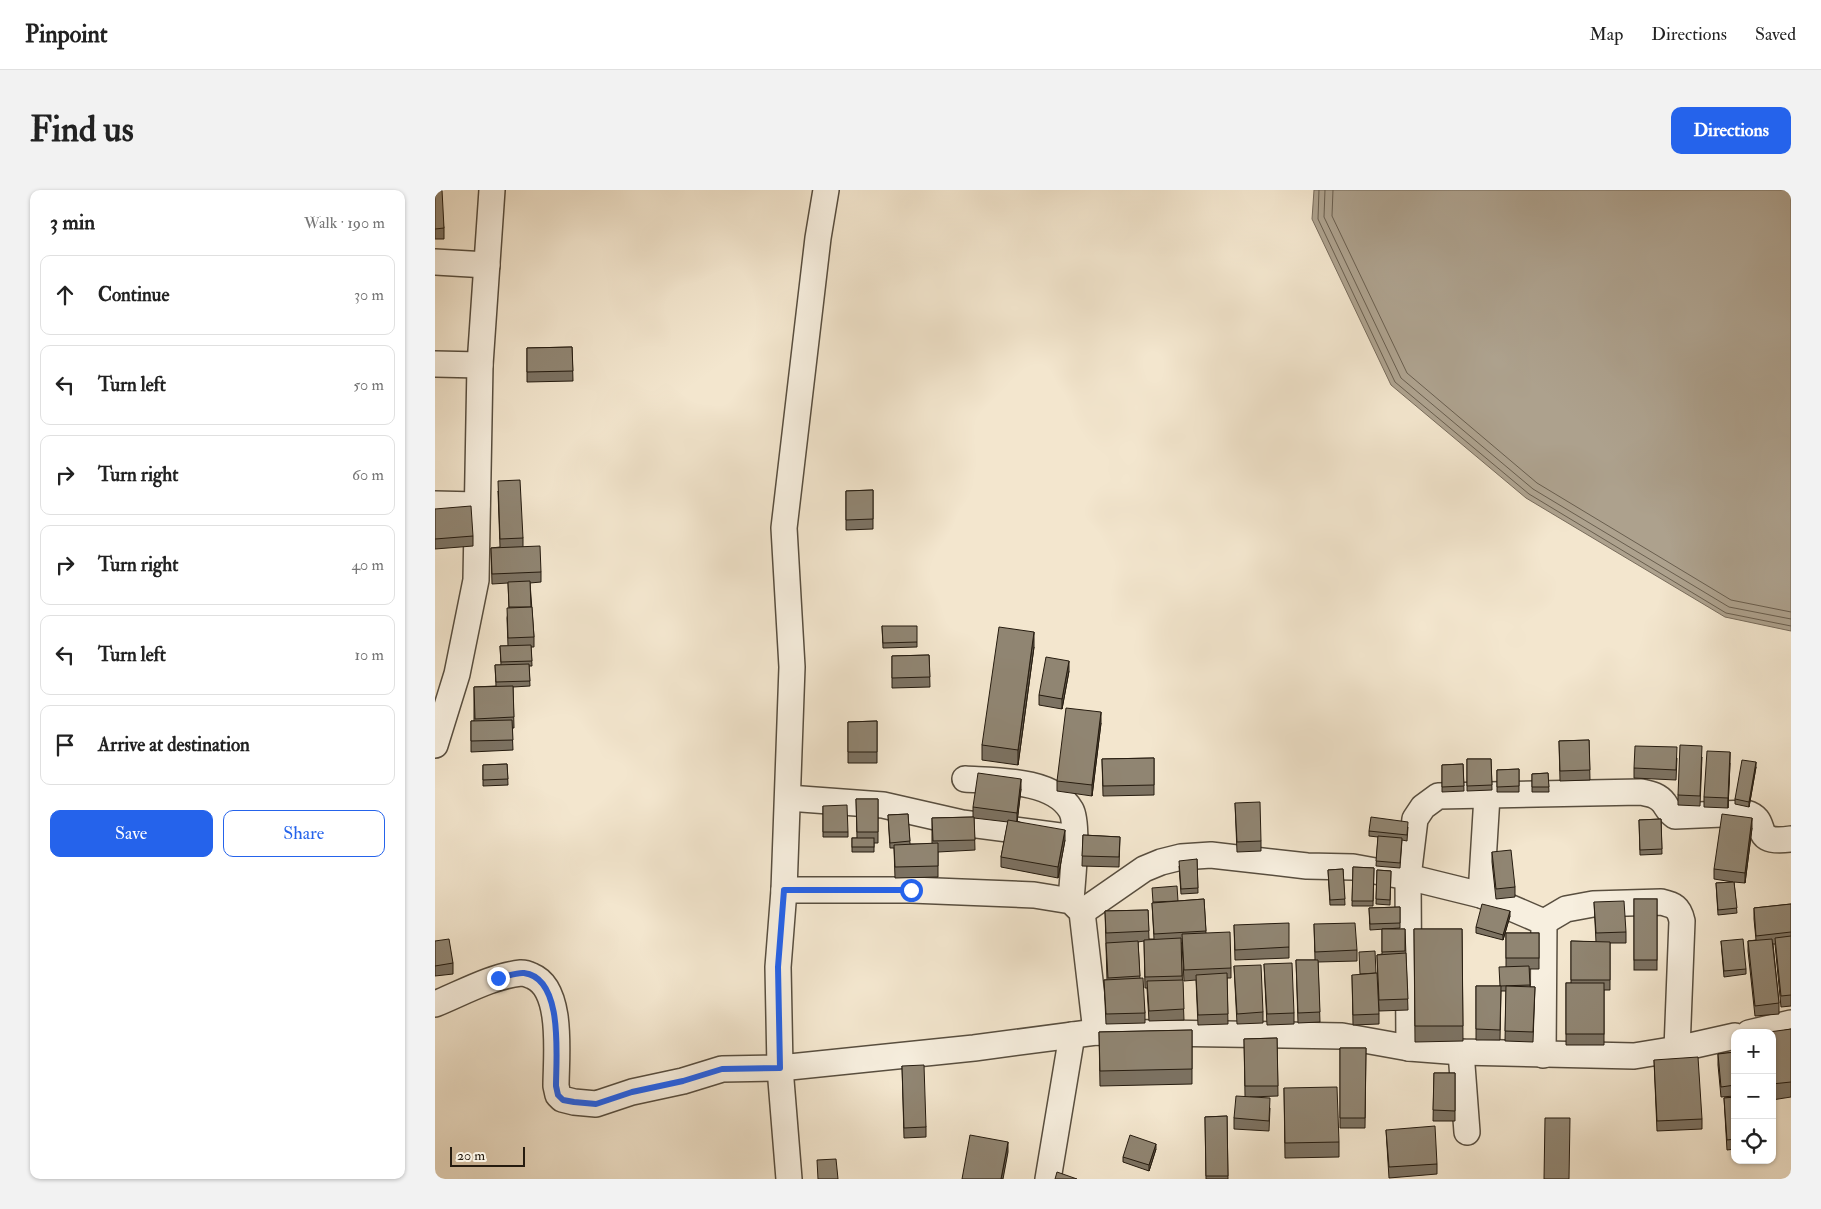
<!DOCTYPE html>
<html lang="en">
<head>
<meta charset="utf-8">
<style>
	body { margin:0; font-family:"IM FELL Double Pica",serif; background:#f2f2f2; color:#222 }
	.controls { position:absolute; right:15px; bottom:15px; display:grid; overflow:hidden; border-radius:10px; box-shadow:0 1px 4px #0004 }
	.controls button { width:45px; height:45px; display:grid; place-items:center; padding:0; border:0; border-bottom:1px solid #e0e0e0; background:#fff; color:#222; font:25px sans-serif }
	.scale { position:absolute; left:15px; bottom:12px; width:75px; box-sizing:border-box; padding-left:5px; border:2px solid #251b0f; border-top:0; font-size:14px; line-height:18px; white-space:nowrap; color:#251b0f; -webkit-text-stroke:4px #f7efdf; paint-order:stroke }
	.stop { position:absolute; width:15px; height:15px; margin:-11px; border:4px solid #2563eb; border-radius:50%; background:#fff }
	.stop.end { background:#2563eb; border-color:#fff; box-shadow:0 1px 5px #0008 }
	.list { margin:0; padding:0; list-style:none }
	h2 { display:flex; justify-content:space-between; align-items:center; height:65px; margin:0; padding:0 20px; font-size:21px }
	h2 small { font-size:16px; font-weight:400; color:#767676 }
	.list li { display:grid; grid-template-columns:32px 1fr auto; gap:15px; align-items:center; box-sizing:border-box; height:80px; margin:0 10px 10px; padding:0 10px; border:1px solid #e0e0e0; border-radius:10px }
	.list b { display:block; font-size:19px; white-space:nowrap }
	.list em { font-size:16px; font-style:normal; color:#767676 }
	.actions { display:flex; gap:10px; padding:15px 20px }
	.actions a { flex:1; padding:11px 0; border:1px solid #2563eb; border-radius:10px; text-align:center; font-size:18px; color:#2563eb }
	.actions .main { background:#2563eb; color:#fff }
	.icon { flex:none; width:28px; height:28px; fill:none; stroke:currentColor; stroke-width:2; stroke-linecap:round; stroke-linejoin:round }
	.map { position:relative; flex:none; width:1356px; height:989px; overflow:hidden; border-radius:10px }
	header { display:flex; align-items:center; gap:30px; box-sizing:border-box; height:70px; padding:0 25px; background:#fff; border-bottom:1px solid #e0e0e0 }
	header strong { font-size:24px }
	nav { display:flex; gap:28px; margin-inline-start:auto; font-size:18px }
	.intro { display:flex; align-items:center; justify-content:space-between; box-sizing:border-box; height:120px; padding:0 30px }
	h1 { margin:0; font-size:35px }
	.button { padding:12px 22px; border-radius:10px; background:#2563eb; color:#fff; font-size:18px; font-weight:700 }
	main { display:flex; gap:30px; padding:0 30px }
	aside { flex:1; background:#fff; border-radius:10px; box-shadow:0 1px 4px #0004 }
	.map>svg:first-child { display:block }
	.water { fill:#ada18d; stroke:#776b5b }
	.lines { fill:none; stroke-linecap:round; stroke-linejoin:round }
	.shore { stroke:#695e4e; stroke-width:1 }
	.minor-casing { stroke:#584e3f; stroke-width:28 }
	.minor { stroke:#f7efdf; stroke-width:25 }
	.wall { fill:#7c7262; stroke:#251b0f }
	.shaded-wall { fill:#655d50; stroke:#251b0f }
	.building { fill:#908572; stroke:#251b0f }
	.route { stroke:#2563eb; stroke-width:6 }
</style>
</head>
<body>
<header>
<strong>Pinpoint</strong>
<nav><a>Map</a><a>Directions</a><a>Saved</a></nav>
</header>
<div class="intro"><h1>Find us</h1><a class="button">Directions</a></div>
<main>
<aside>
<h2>3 min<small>Walk · 190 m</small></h2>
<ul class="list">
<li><svg class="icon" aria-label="ahead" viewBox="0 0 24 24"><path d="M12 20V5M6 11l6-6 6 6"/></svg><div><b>Continue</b></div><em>30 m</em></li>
<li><svg class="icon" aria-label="left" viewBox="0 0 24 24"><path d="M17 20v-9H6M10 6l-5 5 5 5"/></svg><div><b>Turn left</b></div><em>50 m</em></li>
<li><svg class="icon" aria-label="right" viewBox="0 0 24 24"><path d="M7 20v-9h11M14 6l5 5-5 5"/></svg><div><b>Turn right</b></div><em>60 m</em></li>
<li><svg class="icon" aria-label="right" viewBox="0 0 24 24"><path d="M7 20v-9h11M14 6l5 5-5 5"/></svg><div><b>Turn right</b></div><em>40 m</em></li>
<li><svg class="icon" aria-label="left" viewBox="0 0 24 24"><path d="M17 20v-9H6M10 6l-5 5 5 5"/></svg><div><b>Turn left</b></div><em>10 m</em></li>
<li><svg class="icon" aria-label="arrive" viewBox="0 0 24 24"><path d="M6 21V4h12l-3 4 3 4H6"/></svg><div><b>Arrive at destination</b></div></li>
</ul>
<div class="actions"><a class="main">Save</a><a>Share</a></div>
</aside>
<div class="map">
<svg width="1356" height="989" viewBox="0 0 1356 989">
	<rect width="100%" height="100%" fill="#f3e6ce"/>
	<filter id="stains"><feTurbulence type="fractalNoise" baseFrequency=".004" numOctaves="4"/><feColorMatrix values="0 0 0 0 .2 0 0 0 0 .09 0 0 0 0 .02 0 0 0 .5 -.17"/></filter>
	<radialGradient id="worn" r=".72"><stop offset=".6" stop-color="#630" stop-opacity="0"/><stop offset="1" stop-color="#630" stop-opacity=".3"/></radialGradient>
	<polygon class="water" points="879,0 1356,0 1356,441 1290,427 1091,308 956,195 877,29"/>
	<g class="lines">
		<g class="shore">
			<polyline points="884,0 883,29 960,192 1094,304 1291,423 1356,436"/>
			<polyline points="890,0 889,27 966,188 1098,299 1294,417 1356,429"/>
			<polyline points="898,0 897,26 972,183 1102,293 1296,410 1356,422"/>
		</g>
		<defs>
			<g id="minor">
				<polyline points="0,72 52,75"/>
				<polyline points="0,174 45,175"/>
				<polyline points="0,314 42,315"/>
				<polyline points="0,555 22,484 41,390 45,175 57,0"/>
				<path d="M530 589C561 591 618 589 636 620 644 634 637 693 636 711"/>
				<polyline points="353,608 448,615 527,633 640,648"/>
				<polyline points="349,700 476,700 599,705 636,711 647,722 661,842"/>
				<polyline points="1046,705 1052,606"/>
				<polyline points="647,722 709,679 726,672 746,667 776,665 872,676 918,677 973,687 1046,705 1109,732 1108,865"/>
				<path d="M1109 732 1131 719 1158 714 1226 712C1239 715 1244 717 1247 731L1242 859"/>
				<path d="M0 814C27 803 57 786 86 783 90 783 93 784 97 786 129 799 121 867 121 896L123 905 127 909 139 912 161 914 197 902 248 891 287 879 345 878 539 858 661 842 907 846 974 858 1026 862 1199 866 1242 859 1300 846"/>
				<polyline points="1314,843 1356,833"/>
				<path d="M974 858 973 687 980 629 988 617 1003 606 1206 602C1215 604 1223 605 1229 613 1233 619 1234 622 1240 626L1311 623C1337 630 1312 655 1356 649"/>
				<polyline points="1026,862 1032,942"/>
				<polyline points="354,989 345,878 343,777 349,700 357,477 349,338 383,48 391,0"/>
				<polyline points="613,989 637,845"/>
			</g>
		</defs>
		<use href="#minor" class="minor-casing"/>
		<use href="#minor" class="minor"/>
	</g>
	<g class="wall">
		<polygon points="0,0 9,38 9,49 0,49"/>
		<polygon points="137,157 138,191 92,192 92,158"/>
		<polygon points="438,300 438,339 411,340 411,301"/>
		<polygon points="63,301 88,348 88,357 106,382 106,392 95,393 99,447 99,457 96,457 97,476 94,476 95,496 78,497 79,538 77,538 78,560 36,562 36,531 39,531 39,497 61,496 60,475 66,475 65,456 73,456 72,428 74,417 73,393 57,394 56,358 65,357"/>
		<polygon points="0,319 38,346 38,356 0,359"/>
		<polygon points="447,436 482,452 482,457 448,458"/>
		<polygon points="599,457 583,575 547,570 547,555"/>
		<polygon points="494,465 495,497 457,498 457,466"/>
		<polygon points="634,481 627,519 604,515 604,505"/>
		<polygon points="442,531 442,573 413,573 413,532"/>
		<polygon points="666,533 657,606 622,601 622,591"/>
		<polygon points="1154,550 1155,590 1125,591 1124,551"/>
		<polygon points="1267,567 1265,616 1243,615 1243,605"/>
		<polygon points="719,568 719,605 668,606 667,569"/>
		<polygon points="1242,568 1241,590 1199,588 1199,578"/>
		<polygon points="1032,569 1056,569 1057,600 1032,601"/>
		<polygon points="1295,573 1293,618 1269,617 1269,607"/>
		<polygon points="72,574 73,595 48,596 48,575"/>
		<polygon points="1028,574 1029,601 1007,602 1007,575"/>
		<polygon points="1321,577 1314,617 1300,614 1300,609"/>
		<polygon points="1084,579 1084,602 1062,602 1062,580"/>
		<polygon points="1113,583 1114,602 1097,602 1097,584"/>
		<polygon points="586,599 582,631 630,650 623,688 566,677 566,667 573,632 539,628 540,660 503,662 503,687 460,688 459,658 455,658 453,625 473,624 475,654 497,654 497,628 538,627 538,617"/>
		<polygon points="421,609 443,609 443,653 439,653 439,662 417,662 417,648 422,648"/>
		<polygon points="800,613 826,651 826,661 802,662"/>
		<polygon points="388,616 413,642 413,647 388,647"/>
		<polygon points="1226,629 1227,664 1205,665 1204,630"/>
		<polygon points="973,637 972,651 967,650 965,678 941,676 943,647 934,646 934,641"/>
		<polygon points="1317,638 1310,693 1299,692 1302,723 1283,725 1281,693 1298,692 1279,689 1279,679"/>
		<polygon points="648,645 685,647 684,677 647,676"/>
		<polygon points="1057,662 1080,697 1080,707 1061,709 1057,672"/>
		<polygon points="762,669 763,703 746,704 744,676"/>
		<polygon points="918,677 939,678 938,716 917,716"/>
		<polygon points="908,679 910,715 895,715 893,680"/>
		<polygon points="942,680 956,681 955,715 941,714"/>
		<polygon points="769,709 771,743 796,778 796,788 792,788 793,834 763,835 761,790 749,791 747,753 746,753 749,830 714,831 712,798 710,798 709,751 703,752 705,789 710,823 710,833 671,834 669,790 672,790 670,721 713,720 714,749 719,749 717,713"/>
		<rect x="1199" y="709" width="23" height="71"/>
		<polygon points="1159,712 1191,742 1191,753 1175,753 1175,800 1169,800 1169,855 1131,855 1131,793 1136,793 1136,751 1161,752"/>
		<polygon points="1356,714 1356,816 1346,817 1340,754 1338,754 1344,813 1344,824 1320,826 1313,761 1313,751 1321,750 1319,729 1319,718"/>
		<polygon points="965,717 965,738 935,740 934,718"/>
		<polygon points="1075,726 1068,750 1041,743 1041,737"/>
		<polygon points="879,734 922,760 922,771 883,772 885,832 863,833 861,770 880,770"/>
		<polygon points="799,735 854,757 854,768 800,770"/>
		<polygon points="947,739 970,739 973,820 944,821 942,765 947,764"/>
		<polygon points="979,739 1027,739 1028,851 980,852"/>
		<polygon points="1071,743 1104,743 1104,779 1094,779 1095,797 1100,797 1098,852 1070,851 1071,801 1066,801 1065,850 1041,850 1041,796 1065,796 1071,777"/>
		<polygon points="0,751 18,773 18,784 0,786"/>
		<polygon points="1286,751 1311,779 1311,784 1289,787"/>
		<polygon points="829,774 859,823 859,834 832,835"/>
		<polygon points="799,776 828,822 828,833 802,834"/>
		<polygon points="917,785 944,824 944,834 918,835"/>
		<polygon points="1356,839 1356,907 1337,910 1337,843"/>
		<polygon points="757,840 757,894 665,896 664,842"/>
		<polygon points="842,848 843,906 815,907 835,918 834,941 799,939 799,928 810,906 809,849"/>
		<polygon points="905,858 931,858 930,938 905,938"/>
		<polygon points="1300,862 1300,906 1286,907 1283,875 1283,864"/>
		<polygon points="1219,870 1267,929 1267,939 1222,941"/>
		<polygon points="467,876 491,937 491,947 469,948"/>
		<polygon points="999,883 1020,883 1020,931 998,931"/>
		<polygon points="849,898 904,952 904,967 850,968"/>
		<polygon points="1300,907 1300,959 1292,960 1289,908"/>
		<polygon points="792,926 793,989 771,989 770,927"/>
		<polygon points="951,940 1002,974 1002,984 954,988"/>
		<polygon points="721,959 714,981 688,972 688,967"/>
	</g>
	<g class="shaded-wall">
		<polygon points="599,442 599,457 583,575 583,560"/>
		<polygon points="634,471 634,481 627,519 627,509"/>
		<polygon points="666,522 666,533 657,606 657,595"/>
		<polygon points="1295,562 1295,573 1293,618 1293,608"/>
		<polygon points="1321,572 1321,577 1314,617 1314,612"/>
		<polygon points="586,589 586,599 582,633 582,623"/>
		<polygon points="1317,628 1317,638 1310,693 1310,683"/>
		<polygon points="630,640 630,650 623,688 623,677"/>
		<polygon points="1075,721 1075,726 1068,750 1068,745"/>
		<polygon points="573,952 573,962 568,989 566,989"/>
		<polygon points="721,954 721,959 714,981 714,975"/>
	</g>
	<g class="building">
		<polygon points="0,0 7,0 9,38 0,39"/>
		<polygon points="137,157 138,181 92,182 92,158"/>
		<polygon points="85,290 88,348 65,349 63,291"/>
		<polygon points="438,300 438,329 411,330 411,301"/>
		<polygon points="36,316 38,346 0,349 0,319"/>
		<polygon points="105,356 106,382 57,384 56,358"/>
		<polygon points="95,391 96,417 74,417 73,392"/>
		<polygon points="97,417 99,447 73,448 72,418"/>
		<polygon points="447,436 482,436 482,452 448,453"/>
		<polygon points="564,437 599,442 583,560 547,555"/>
		<polygon points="96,455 97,471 66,472 65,456"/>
		<polygon points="494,465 495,487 457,488 457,466"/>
		<polygon points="611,467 634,471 627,509 604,505"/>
		<polygon points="94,474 95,491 61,492 60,475"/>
		<polygon points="78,496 79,527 40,529 39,497"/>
		<polygon points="631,518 666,522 657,595 622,591"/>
		<polygon points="77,530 78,550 36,551 36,531"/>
		<polygon points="442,531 442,562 413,562 413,532"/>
		<polygon points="1154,550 1155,580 1125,581 1124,551"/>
		<polygon points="1245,555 1267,556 1265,606 1243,605"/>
		<polygon points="1200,556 1242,557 1241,580 1199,578"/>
		<polygon points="1272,561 1295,562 1293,608 1269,607"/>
		<polygon points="719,568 719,595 668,596 667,569"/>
		<polygon points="1032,569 1056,569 1057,595 1032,596"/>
		<polygon points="1307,570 1321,572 1314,612 1300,609"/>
		<polygon points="72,574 73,589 48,590 48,575"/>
		<polygon points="1028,574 1029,596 1007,597 1007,575"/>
		<polygon points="1084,579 1084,596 1062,597 1062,580"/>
		<polygon points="543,583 586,589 582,623 538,617"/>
		<polygon points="1113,583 1114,597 1097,597 1097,584"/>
		<polygon points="421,609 443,609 443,642 422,642"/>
		<polygon points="825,612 826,651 802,652 800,613"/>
		<polygon points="412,615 413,642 388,642 388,616"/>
		<polygon points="473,624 475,651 455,653 453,625"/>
		<polygon points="1287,624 1317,628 1310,683 1279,679"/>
		<polygon points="539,627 540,650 498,651 497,628"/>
		<polygon points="936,627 973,632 972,645 934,641"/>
		<polygon points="1226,629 1227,659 1205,660 1204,630"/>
		<polygon points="573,630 630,640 623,677 566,667"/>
		<polygon points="648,645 685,647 684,667 647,666"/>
		<polygon points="943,646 967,648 965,673 941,671"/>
		<rect x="417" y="648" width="22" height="9"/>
		<polygon points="503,653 503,676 460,677 459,655"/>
		<polygon points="1076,660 1080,697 1061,699 1057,662"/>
		<polygon points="762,669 763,698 746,699 744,671"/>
		<polygon points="918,677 939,678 938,711 917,711"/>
		<polygon points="908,679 910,709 895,710 893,680"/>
		<polygon points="942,680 956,681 955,710 941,709"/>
		<polygon points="1299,692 1302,718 1283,720 1281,693"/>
		<polygon points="742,696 743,711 718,712 717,698"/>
		<polygon points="769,709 771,741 719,744 717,713"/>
		<rect x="1199" y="709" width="23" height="61"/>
		<polygon points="1189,711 1191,742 1161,743 1159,712"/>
		<polygon points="1047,714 1075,721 1068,745 1041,737"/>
		<polygon points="1356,714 1356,742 1321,746 1319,718"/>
		<polygon points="965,717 965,733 935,734 934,718"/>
		<polygon points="713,720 714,741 671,743 670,721"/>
		<polygon points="854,733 854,757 800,760 799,735"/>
		<polygon points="920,733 922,760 880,762 879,734"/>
		<polygon points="947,739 970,739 970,761 947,762"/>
		<polygon points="979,739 1027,739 1028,836 980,836"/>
		<polygon points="795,742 796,778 749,780 747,744"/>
		<rect x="1071" y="743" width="33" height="25"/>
		<polygon points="1356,746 1356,805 1346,806 1340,748"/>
		<polygon points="746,748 747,786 710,787 709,750"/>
		<polygon points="14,749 18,773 0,776 0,751"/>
		<polygon points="1308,749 1311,779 1289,781 1286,751"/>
		<polygon points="1337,749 1344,813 1320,816 1313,751"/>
		<polygon points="703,751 705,786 673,788 671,753"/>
		<polygon points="1136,751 1175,752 1175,790 1136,790"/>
		<polygon points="940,761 941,783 925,784 924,762"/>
		<polygon points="971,763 973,809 944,810 942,765"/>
		<polygon points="861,770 883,770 885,822 863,823"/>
		<polygon points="857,773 859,823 832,824 829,774"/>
		<polygon points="826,775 828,822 802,824 799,776"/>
		<polygon points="1094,776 1095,795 1065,796 1064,777"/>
		<polygon points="792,783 793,824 763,825 761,785"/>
		<polygon points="942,783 944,824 918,825 917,785"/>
		<polygon points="708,788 710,823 671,824 669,790"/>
		<polygon points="748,790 749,819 714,821 712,791"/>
		<rect x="1131" y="793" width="38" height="51"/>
		<polygon points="1041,796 1066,796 1065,840 1041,839"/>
		<polygon points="1071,796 1100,797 1098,842 1070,841"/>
		<polygon points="1356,839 1356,892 1337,894 1337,843 1327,843"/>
		<polygon points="757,840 757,879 665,881 664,842"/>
		<polygon points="842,848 843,896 810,896 809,849"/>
		<polygon points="905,858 931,858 930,928 905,928"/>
		<polygon points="1300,862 1300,895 1286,897 1283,864"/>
		<polygon points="1263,867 1267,929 1222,931 1219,870"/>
		<polygon points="489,875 491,937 469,938 467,876"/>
		<polygon points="999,883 1020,883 1020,921 998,920"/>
		<polygon points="902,897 904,952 850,953 849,898"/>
		<polygon points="801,906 835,908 834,931 799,928"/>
		<polygon points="1300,907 1300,949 1292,950 1289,908"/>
		<polygon points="792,926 793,986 771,986 770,927"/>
		<polygon points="1110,928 1135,928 1134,989 1109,989"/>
		<polygon points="1000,936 1002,974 954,977 951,940"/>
		<polygon points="535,945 573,952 566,989 527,989"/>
		<polygon points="695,945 721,954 714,975 688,967"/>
		<polygon points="401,969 403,989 383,989 382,970"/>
		<polygon points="622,982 642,989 620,989"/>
	</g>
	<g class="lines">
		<path class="route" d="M63 788C70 787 82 782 89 783 129 788 121 867 121 896L123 905 128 910 139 912 161 914 197 902 248 891 287 879 345 878 343 777 349 700H476"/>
	</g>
	<rect width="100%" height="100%" filter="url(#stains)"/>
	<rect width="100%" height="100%" fill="url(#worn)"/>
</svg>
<div class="controls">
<button>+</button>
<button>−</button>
<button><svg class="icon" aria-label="locate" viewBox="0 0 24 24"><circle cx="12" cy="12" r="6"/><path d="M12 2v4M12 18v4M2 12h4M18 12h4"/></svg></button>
</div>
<div class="scale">20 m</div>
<div class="stop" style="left:476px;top:700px"></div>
<div class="stop end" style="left:63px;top:788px"></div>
</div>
</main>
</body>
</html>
